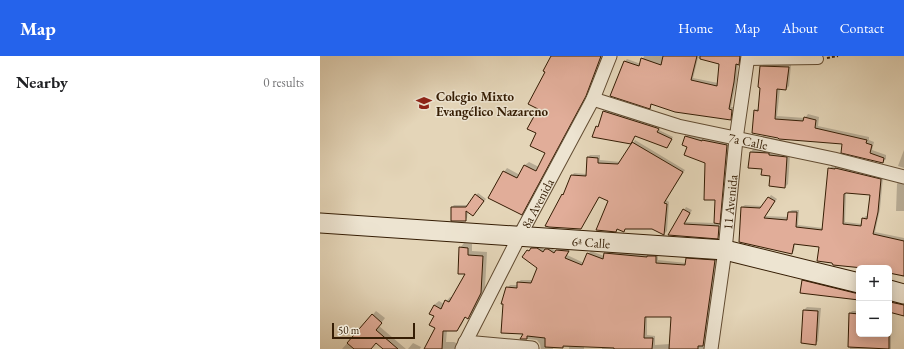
<!DOCTYPE html>
<html lang="en">
<head>
<meta charset="utf-8">
<style>
	body { margin:0; font-family:"EB Garamond",serif; background:#f2f2f2; color:#202124 }
	.controls { position:absolute; right:12px; bottom:12px; display:grid; overflow:hidden; border-radius:6px; box-shadow:0 2px 10px #0003 }
	.controls button { width:36px; height:36px; display:grid; place-items:center; padding:0; border:0; border-bottom:1px solid #e0e0e0; background:#fff; color:#202124; font:20px sans-serif }
	.scale { position:absolute; left:12px; bottom:10px; width:83px; box-sizing:border-box; padding-left:4px; border:2px solid #351d04; border-top:0; font-size:11px; line-height:14px; white-space:nowrap; color:#351d04; -webkit-text-stroke:3px #ede4d1; paint-order:stroke }
	.list { margin:0; padding:0; list-style:none }
	h2 { display:flex; justify-content:space-between; align-items:center; height:52px; margin:0; padding:0 16px; font-size:17px }
	h2 small { font-size:13px; font-weight:400; color:#757577 }
	.map { position:relative; flex:none; width:584px; height:293px; overflow:hidden }
	header { display:flex; align-items:center; gap:24px; box-sizing:border-box; height:56px; padding:0 20px; background:#2563eb; color:#fff }
	header strong { font-size:19px }
	nav { display:flex; gap:22px; margin-inline-start:auto; font-size:14px }
	main { display:flex }
	aside { flex:1; background:#fff }
	.map>svg:first-child { display:block }
	.shadow { fill:#0003; fill-rule:evenodd }
	.building { fill:#e1ad99; stroke:#351d04; fill-rule:evenodd }
	.lines { fill:none; stroke-linecap:round; stroke-linejoin:round }
	.pedestrian-casing { stroke:#614b31; stroke-width:12 }
	.minor-casing { stroke:#614b31; stroke-width:15 }
	.secondary-casing { stroke:#351d04; stroke-width:21 }
	.path { stroke:#351d04; stroke-width:2; stroke-dasharray:3 2; stroke-linecap:butt }
	.pedestrian { stroke:#ede4d1; stroke-width:10 }
	.minor { stroke:#ede4d1; stroke-width:13 }
	.secondary { stroke:#ede4d1; stroke-width:19 }
	.labels { text-anchor:middle; stroke-width:3; stroke-linejoin:round; paint-order:stroke }
	.poi-label { font-size:13px; font-weight:bold; fill:#351d04; stroke:#ede4d1; text-anchor:start }
	.street-label { font-size:13px; fill:#351d04; stroke:#ede4d1 }
</style>
</head>
<body>
<header>
<strong>Map</strong>
<nav><a>Home</a><a>Map</a><a>About</a><a>Contact</a></nav>
</header>
<main>
<aside>
<h2>Nearby<small>0 results</small></h2>
<ul class="list">
</ul>
</aside>
<div class="map">
<svg width="584" height="293" viewBox="0 0 584 293">
	<rect width="100%" height="100%" fill="#e4d5b8"/>
	<filter id="stains"><feTurbulence type="fractalNoise" baseFrequency=".005" numOctaves="4"/><feColorMatrix values="0 0 0 0 .2 0 0 0 0 .09 0 0 0 0 .02 0 0 0 .5 -.17"/></filter>
	<radialGradient id="worn" r=".72"><stop offset=".6" stop-color="#630" stop-opacity="0"/><stop offset="1" stop-color="#630" stop-opacity=".3"/></radialGradient>
	<g class="shadow">
		<polygon points="233,0 283,0 269,35 205,154 201,158 184,116 187,112 200,119 205,109 209,106 219,111 226,97 218,77 219,52 209,47"/>
		<path d="M324 0H422L421 6 418 8 417 23 411 51H414L413 60 410 63 333 47 329 51 304 6 307 3 321 8ZM378 2 400 7 398 27 373 22Z"/>
		<polygon points="444,8 471,9 469,30 466,33 460,33 457,60 485,62 488,58 499,61 498,70 549,81 549,84 554,86 552,94 566,99 566,103 563,106 523,87 460,82 435,54 440,52 441,11"/>
		<polygon points="286,53 341,70 339,74 353,81 347,91 318,76 311,86 312,86 312,87 277,71 280,68 284,56"/>
		<polygon points="369,78 384,83 386,82 409,86 402,164 398,168 401,168 400,179 398,181 350,178 366,151 372,154 366,166 395,167 396,143 386,106 369,91 363,88 366,80"/>
		<polygon points="315,84 365,114 346,144 349,146 347,175 344,178 332,172 306,172 303,175 298,172 295,175 289,144 280,140 261,172 242,139 245,136 252,120 254,117 267,118 268,101 270,99 280,99 280,104 301,106"/>
		<polygon points="433,93 451,95 451,97 470,99 468,128 465,131 443,112 431,96"/>
		<polygon points="584,94 584,112 578,110"/>
		<path d="M512 110 517 111 518 110 563 121 560 153 555 176 584 182V221L569 217V212H544L501 190 475 187 474 195 472 197 420 185 422 151 425 149 443 150 451 139 457 143 445 160 469 161V156L472 154H479L478 169 503 172 509 113ZM526 137 551 138 549 160H546L543 162 542 168 525 166Z"/>
		<polygon points="579,125 584,126 584,155 576,155 577,128"/>
		<polygon points="158,137 166,143 155,157 148,155 147,162 145,164 132,151 134,149 148,149"/>
		<polygon points="144,187 152,188 152,195 167,196 165,232 152,257 148,262 146,260 141,270 137,274 127,274 126,286 134,286 138,288 138,293 109,293 116,272 114,249 119,245 124,248 130,241 133,242 146,217 140,192"/>
		<path d="M215 190H220L225 194 229 191 236 195 240 191 251 192 247 199 264 207 268 198 271 195 284 200 288 195 330 199 331 198H338V204L366 207 367 203 369 200 398 202 387 293H282V291L264 290V293H249V291L233 290V293H221L220 288 217 284 201 282 205 277 187 232 190 229H198V226L201 224H213L219 211 204 201 211 192H212ZM327 260H352L350 288 335 289V280L327 279Z"/>
		<polygon points="486,222 539,235 539,243 483,225"/>
		<polygon points="569,242 584,246 584,258 569,254"/>
		<polygon points="487,251 501,252 498,285 495,288 484,254"/>
		<polygon points="56,255 65,262 59,270 86,293 65,293 56,286 50,293 22,293"/>
		<polygon points="532,255 539,255 539,278 569,278 569,270 571,270 571,293 530,293 530,257"/>
		<polygon points="93,287 101,291 100,293 88,293"/>
	</g>
	<g class="building">
		<polygon points="231,0 281,0 266,40 202,159 168,142 183,115 197,122 204,109 216,115 225,97 210,90 216,77 207,73 218,53 208,48 225,16 223,15"/>
		<polygon points="343,0 377,0 371,24 397,30 399,8 380,3 380,0 420,0 419,9 416,8 414,26 409,53 412,54 411,64 355,56 331,48 330,53 290,40 304,5 319,10 321,2 341,9"/>
		<polygon points="440,10 469,11 466,34 457,33 455,63 483,65 484,61 496,64 495,72 547,84 546,87 552,89 550,97 564,102 563,107 521,97 522,88 459,83 458,82 432,77 434,54 438,55 440,32 438,31"/>
		<polygon points="283,55 337,72 339,73 337,76 352,83 347,92 315,80 311,88 312,86 363,116 344,147 347,148 344,179 332,173 305,173 304,176 297,173 296,176 276,174 288,145 279,141 261,173 229,171 225,170 242,138 243,139 251,119 266,120 267,101 278,102 278,107 298,108 311,88 272,81 276,70 278,71"/>
		<polygon points="365,80 382,85 382,84 407,89 400,168 394,167 395,144 384,144 385,107 364,99 367,91 362,89"/>
		<polygon points="430,96 449,97 449,99 467,101 465,132 449,130 450,120 441,119 442,113 428,112"/>
		<path d="M508 112 515 113V112L561 123 558 156 553 178 584 185V220L569 217V212H543L513 209 512 207 497 205 499 191 474 188 472 198 419 186 421 151 440 152 448 141 455 145 444 162 467 164 468 156H477L476 171 502 174ZM526 137 550 139 547 163 542 162 541 170 523 168 524 138Z"/>
		<polygon points="155,138 164,145 153,160 146,155 146,165 131,165 131,151 146,151"/>
		<polygon points="363,153 370,157 364,168 399,170 398,183 348,179"/>
		<polygon points="139,191 148,192 148,199 163,200 161,237 148,263 145,261 137,275 123,275 122,293 104,293 115,272 109,269 114,260 109,258 114,249 121,253 125,244 129,246 145,218 138,218"/>
		<polygon points="211,192 217,192 223,196 225,193 228,193 234,197 236,194 247,195 249,195 245,202 262,209 267,197 283,203 284,197 327,201 327,200 336,200 336,207 365,209 366,202 395,204 383,290 378,290 378,293 349,293 351,261 325,261 324,282 333,282 332,293 294,293 294,292 243,290 243,292 225,291 225,282 207,280 207,283 200,283 203,278 181,277 183,248 181,248 186,231 197,232 197,226 211,227 217,212 202,201 207,194 209,195"/>
		<polygon points="482,224 539,238 539,244 480,237"/>
		<polygon points="570,246 584,249 584,260 569,256"/>
		<polygon points="483,254 498,255 496,289 481,287"/>
		<polygon points="529,257 539,258 539,278 569,278 569,293 528,291"/>
		<polygon points="52,258 62,267 56,274 78,293 63,293 56,287 51,293 34,293 27,287"/>
	</g>
	<g class="lines">
		<defs>
			<polyline id="pedestrian" points="427,4 498,3"/>
			<g id="minor">
				<path id="s1" d="M273 43 358 70 514 103 584 121"/>
				<polyline points="145,286 212,292"/>
				<path id="s2" d="M142 293 199 181 273 43 290 0"/>
				<path id="s3" d="M391 293 405 194 416 83 428 0"/>
			</g>
			<g id="secondary">
				<polyline points="0,167 405,194 539,227"/>
				<polyline points="569,234 584,238"/>
			</g>
		</defs>
		<use href="#pedestrian" class="pedestrian-casing"/>
		<use href="#minor" class="minor-casing"/>
		<use href="#secondary" class="secondary-casing"/>
		<polyline class="path" points="507,2 518,0"/>
		<use href="#pedestrian" class="pedestrian"/>
		<use href="#minor" class="minor"/>
		<use href="#secondary" class="secondary"/>
	</g>
	<defs>
		<symbol id="university-bare" viewBox="-9 -9 18 18"><path d="M0-5L7-2L0 1L-7-2ZM-4 1L0 2.5L4 1V4Q0 6-4 4Z" fill="#8f2418" stroke="#ede4d1" stroke-width="2.5" paint-order="stroke"/></symbol>
	</defs>
	<g fill-rule="evenodd">
		<use href="#university-bare" x="93" y="36" width="22" height="22"/>
	</g>
	<g class="labels">
		<g class="poi-label">
			<text x="116" y="45">Colegio Mixto<tspan x="116" dy="15">Evangélico Nazareno</tspan></text>
		</g>
		<g class="street-label">
			<text dy="5" stroke="none"><textPath href="#s1" startOffset="161">7a Calle</textPath></text>
			<text dy="5" stroke="none"><textPath href="#s2" startOffset="164">8a Avenida</textPath></text>
			<text dy="5" stroke="none"><textPath href="#s3" startOffset="148">11 Avenida</textPath></text>
			<text transform="translate(271 186) rotate(4)" y="5">6ª Calle</text>
		</g>
	</g>
	<rect width="100%" height="100%" filter="url(#stains)"/>
	<rect width="100%" height="100%" fill="url(#worn)"/>
</svg>
<div class="controls">
<button>+</button>
<button>−</button>
</div>
<div class="scale">50 m</div>
</div>
</main>
</body>
</html>
